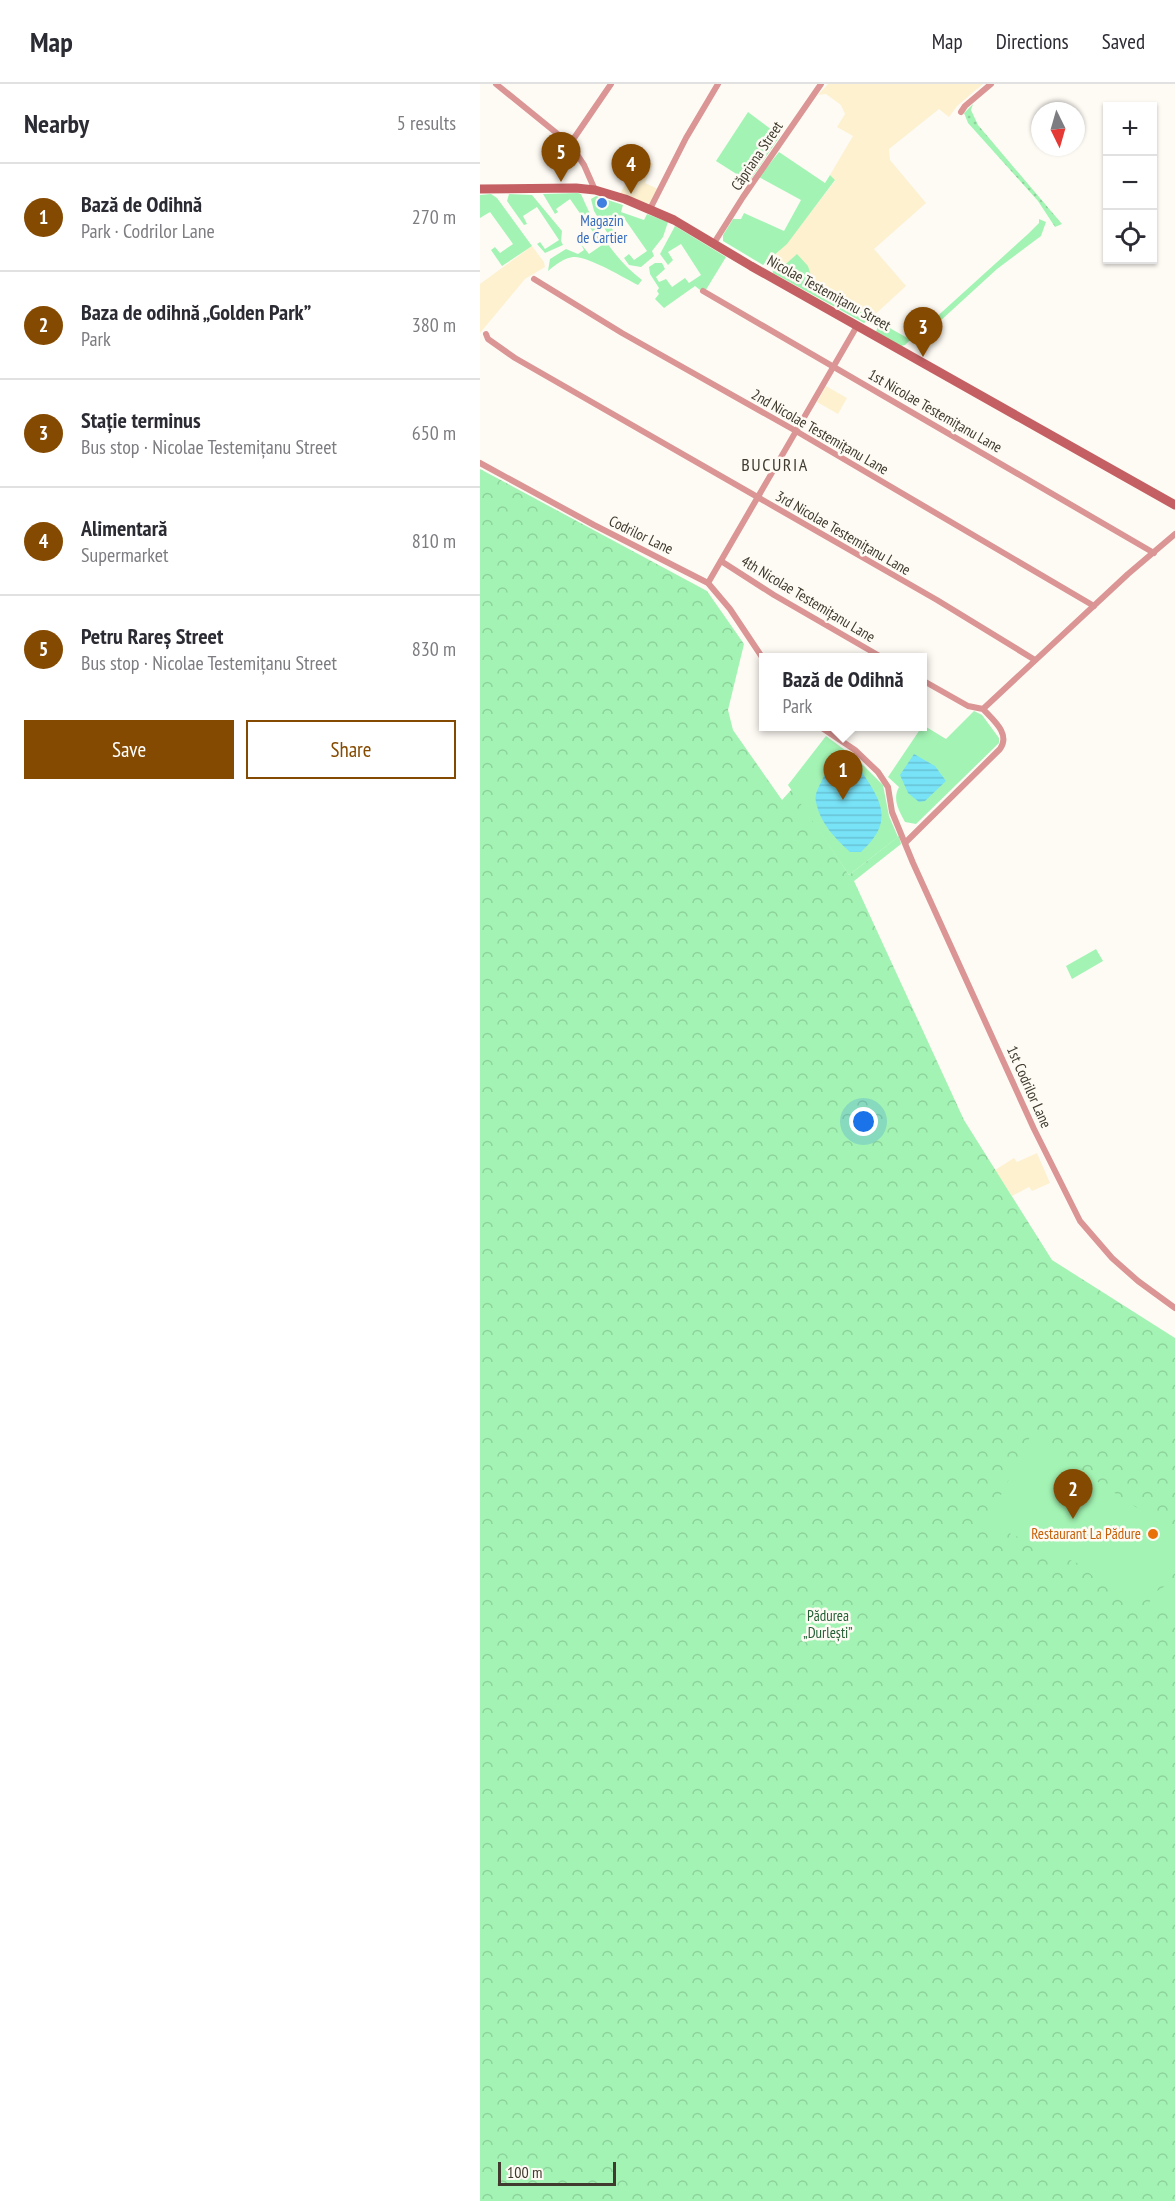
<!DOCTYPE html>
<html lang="en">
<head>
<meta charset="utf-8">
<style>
	body { margin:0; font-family:"PT Sans Narrow",sans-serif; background:#f2f2f3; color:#2b2b33 }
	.controls { position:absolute; right:18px; top:18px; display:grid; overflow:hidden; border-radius:0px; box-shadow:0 2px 4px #0004 }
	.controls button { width:54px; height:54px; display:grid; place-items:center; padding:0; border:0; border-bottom:2px solid #e1e1e2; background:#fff; color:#2b2b33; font:30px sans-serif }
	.compass { position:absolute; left:551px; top:18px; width:54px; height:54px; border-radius:50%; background:#fff; box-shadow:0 2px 4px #0004; rotate:175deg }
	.scale { position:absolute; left:18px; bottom:15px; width:118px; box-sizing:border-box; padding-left:6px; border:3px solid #403b2e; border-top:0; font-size:16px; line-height:21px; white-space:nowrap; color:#403b2e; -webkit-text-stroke:4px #fefbf5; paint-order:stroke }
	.you { position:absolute; left:384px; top:1038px; width:21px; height:21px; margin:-15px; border:4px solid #fff; border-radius:50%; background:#1a73e8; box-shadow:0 0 0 9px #1a73e833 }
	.badge { display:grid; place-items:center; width:39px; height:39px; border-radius:50%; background:#854a01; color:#fff; font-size:20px; font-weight:700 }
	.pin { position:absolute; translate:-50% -50px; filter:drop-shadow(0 2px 3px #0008) }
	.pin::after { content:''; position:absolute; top:32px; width:21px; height:18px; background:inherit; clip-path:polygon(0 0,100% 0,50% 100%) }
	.popup { position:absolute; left:279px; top:569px; width:168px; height:78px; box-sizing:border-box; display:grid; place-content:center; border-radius:0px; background:#fff; filter:drop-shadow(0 2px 4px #0005); font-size:20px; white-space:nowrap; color:#7c7c81 }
	.popup b { font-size:22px; color:#2b2b33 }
	.popup::after { content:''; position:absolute; left:50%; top:100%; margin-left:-12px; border:12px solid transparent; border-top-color:#fff }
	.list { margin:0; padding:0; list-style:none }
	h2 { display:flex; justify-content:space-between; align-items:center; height:78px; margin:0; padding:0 24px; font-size:26px }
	h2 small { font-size:20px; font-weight:400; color:#7c7c81 }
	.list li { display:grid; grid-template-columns:39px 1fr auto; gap:18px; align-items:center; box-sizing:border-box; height:108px; padding:0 24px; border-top:2px solid #e1e1e2 }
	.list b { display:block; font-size:22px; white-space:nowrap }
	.list p { margin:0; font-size:20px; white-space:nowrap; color:#7c7c81 }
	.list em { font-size:20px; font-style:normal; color:#7c7c81 }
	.actions { display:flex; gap:12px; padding:18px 24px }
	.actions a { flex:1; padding:14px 0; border:2px solid #854a01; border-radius:0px; text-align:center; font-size:21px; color:#854a01 }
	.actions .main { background:#854a01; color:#fff }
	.icon { flex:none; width:33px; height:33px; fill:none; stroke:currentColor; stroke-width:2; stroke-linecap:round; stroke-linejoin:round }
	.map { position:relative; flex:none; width:695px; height:2117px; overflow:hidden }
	header { display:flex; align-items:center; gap:36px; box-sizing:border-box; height:84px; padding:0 30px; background:#fff; border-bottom:2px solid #e1e1e2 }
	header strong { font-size:28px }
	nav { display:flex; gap:33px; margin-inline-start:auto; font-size:21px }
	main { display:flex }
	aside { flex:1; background:#fff }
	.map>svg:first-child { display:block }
	.built { fill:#fdf1d0 }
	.grass { fill:url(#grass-dots) }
	.forest { fill:url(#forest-crowns) }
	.green { fill:#a3f4b4 }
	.water { fill:url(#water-rules) }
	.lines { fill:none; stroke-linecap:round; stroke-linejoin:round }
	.street { stroke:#da9594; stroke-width:6 }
	.secondary { stroke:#c46063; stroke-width:9 }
	.shop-dot { fill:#3f7fe0; stroke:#fefbf5; stroke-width:2 }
	.food-dot { fill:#e8710a; stroke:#fefbf5; stroke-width:2 }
	.labels { text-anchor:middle; stroke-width:5; stroke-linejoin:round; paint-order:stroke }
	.street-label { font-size:15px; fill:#403b2e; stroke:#fefbf5 }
	.shop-label { font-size:15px; fill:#366cbe; stroke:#fefbf5 }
	.food-label { font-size:15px; fill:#c56008; stroke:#fefbf5; text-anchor:end }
	.park-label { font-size:15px; fill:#246035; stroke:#fefbf5 }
	.quarter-label { font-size:18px; letter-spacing:1.5px; fill:#403b2e; stroke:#fefbf5 }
</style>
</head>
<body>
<header>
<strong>Map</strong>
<nav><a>Map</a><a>Directions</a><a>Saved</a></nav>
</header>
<main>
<aside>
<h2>Nearby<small>5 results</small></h2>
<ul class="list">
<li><span class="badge">1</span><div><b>Bază de Odihnă</b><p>Park · Codrilor Lane</p></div><em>270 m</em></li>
<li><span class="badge">2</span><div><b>Baza de odihnă „Golden Park”</b><p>Park</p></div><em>380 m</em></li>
<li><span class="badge">3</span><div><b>Stație terminus</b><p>Bus stop · Nicolae Testemițanu Street</p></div><em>650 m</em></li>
<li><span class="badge">4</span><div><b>Alimentară</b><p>Supermarket</p></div><em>810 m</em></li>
<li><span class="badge">5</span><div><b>Petru Rareș Street</b><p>Bus stop · Nicolae Testemițanu Street</p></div><em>830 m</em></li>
</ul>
<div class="actions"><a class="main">Save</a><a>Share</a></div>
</aside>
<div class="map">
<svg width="695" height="2117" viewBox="0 0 695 2117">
	<defs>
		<pattern id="grass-dots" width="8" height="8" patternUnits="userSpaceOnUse" patternTransform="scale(1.5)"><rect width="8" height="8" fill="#a3f4b4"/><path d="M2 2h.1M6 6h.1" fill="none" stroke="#8dd29b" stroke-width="1.8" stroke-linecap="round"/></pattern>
		<pattern id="forest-crowns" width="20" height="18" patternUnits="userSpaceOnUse" patternTransform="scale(1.5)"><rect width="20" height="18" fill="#a3f4b4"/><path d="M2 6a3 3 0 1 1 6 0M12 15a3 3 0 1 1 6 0" fill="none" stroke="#8dd29b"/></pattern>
		<pattern id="water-rules" width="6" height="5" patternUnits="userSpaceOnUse" patternTransform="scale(1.5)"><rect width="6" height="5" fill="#78e2f7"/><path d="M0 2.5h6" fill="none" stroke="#69c3d4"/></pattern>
	</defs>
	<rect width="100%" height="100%" fill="#fefbf5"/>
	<g class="built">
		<polygon points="348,0 503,0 477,22 469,33 459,25 409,65 410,76 446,119 394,165 426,202 391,234 334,202 330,206 286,180 307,159 355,97 350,91 373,52 357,43 365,30 361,21 346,10 338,11"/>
		<polygon points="160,73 173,80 165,99 178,105 170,120 140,110"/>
		<polygon points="52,162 64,178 65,183 45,195 0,249 0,200"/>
		<polygon points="346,302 367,314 358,330 337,318"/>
		<polygon points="557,1069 570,1099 552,1107 549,1103 532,1112 515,1086 534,1074 537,1078"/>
	</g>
	<polygon class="grass" points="493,20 491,26 498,41 582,140 575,143 558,117 488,39 484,29"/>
	<polygon class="forest" points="0,385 227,507 264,560 248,626 253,646 302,716 312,705 369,791 419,752 421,760 374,797 484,1036 572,1176 695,1254 695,2117 0,2117"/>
	<g class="green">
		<polygon points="268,28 300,52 269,98 236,77"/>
		<polygon points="299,68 345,99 350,91 355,96 307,160 283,181 243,157 243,151 253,135 261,135 264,129 304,147 321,116 279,93"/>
		<path d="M98 109 101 110C115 143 133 174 162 196L158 201C145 194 106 171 93 173 84 174 75 181 68 187L70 175 86 165 98 170 104 166 101 160 109 170 122 161 90 115 76 125 78 128 75 130 63 110Z"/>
		<polygon points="11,110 17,114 52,162 22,182 11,166 15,163 20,169 33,160 10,128 0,134 0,111"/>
		<polygon points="29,110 52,111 82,147 81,157 83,161 65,169 57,160 60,158 65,165 79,156 57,123 43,132 47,140 44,141 27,117"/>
		<polygon points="116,112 143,121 141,128 164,136 167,130 188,138 183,153 172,167 174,172 161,183 149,181 144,174 149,170 154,176 167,167 144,134 131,143 136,151 131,155 114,127 111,115"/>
		<polygon points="559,135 566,138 561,152 517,185 435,260 430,256 425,261 421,262 396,248 399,238 431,256 548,150 559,139"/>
		<polygon points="195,142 246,173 224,209 215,202 184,224 175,215 179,210 177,207 179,204 170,190 169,183 175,179 182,179 185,185 176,193 179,198 186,195 192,203 205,194 209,199 221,191 201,160 188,168 193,176 188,181 180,170"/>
		<polygon points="317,170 328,182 334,201 391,234 384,239 293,189 292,183 298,187"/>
		<path d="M494 627 502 631 519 654V659L436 740 425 738C419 726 412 716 419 703L408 693 443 641 466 655Z"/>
		<polygon points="346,652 377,675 403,701 409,732 418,753 369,791 308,701"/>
		<polygon points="616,865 623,877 592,895 586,882"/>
		<polygon points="550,1353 695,1449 695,1481 678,1494 654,1520 621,1499 599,1480 511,1441 512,1429"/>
		<polygon points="695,1496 695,1526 667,1524 674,1509"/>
	</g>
	<g class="water">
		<polygon points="434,670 455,682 466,697 445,717 439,718 428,709 420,691"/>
		<path d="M363 678 376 679C397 712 419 734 381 768H370C355 754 340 739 336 718 334 710 339 703 342 696 347 687 353 681 363 678Z"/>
	</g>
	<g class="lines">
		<g class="street">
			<polyline points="16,0 90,60 104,81 115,106"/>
			<polyline points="481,28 485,22 511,0"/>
			<polyline points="90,60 131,0"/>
			<polyline points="170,125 206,54 238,0"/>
			<polyline points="234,159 263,113 341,0"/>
			<polyline points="54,195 142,249 316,347 614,522"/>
			<polyline points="223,207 674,469"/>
			<polyline points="6,250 8,255 35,274 457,516 555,576"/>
			<polyline points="0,379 114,441 228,499 250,525 284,576"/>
			<polyline points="241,477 294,511 403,574"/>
			<polyline points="228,499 377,242"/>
			<polyline points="503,625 648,490 695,450"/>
			<polyline points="339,642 375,666 398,688 408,703 412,728 433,779 554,1045 600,1137 632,1174 658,1197 695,1224"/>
			<path d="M426 758 520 665C531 650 513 636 503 625L488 622 442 596"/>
		</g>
		<polyline class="secondary" points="0,105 96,104 115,106 145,115 194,136 271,182 695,421"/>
	</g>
	<circle class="shop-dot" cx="122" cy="119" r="6"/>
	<circle class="food-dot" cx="673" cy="1450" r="6"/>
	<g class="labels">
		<g class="street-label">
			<text transform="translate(277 72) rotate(-56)" y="5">Căpriana Street</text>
			<text transform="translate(349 209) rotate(29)" y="5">Nicolae Testemițanu Street</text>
			<text transform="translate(455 327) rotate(30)" y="5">1st Nicolae Testemițanu Lane</text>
			<text transform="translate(340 348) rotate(30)" y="5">2nd Nicolae Testemițanu Lane</text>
			<text transform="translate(363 449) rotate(30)" y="5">3rd Nicolae Testemițanu Lane</text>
			<text transform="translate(161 451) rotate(26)" y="5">Codrilor Lane</text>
			<text transform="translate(328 515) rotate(31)" y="5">4th Nicolae Testemițanu Lane</text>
			<text transform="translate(549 1003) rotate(66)" y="5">1st Codrilor Lane</text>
		</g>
		<g class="shop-label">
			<text x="122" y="142">Magazin<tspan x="122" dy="17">de Cartier</tspan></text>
		</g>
		<g class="food-label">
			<text x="661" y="1455">Restaurant La Pădure</text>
		</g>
		<g class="park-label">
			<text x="348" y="1537">Pădurea<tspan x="348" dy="17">„Durlești”</tspan></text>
		</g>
		<g class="quarter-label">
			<text x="295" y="387">BUCURIA</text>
		</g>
	</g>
</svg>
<div class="controls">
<button>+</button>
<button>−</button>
<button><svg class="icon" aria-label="locate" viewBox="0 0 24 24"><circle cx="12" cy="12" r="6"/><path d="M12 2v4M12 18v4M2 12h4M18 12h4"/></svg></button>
</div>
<svg class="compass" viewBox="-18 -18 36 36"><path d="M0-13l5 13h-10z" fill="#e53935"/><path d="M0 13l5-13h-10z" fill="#7c7c81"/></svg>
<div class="scale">100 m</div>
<div class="you"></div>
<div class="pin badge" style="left:363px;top:716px">1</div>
<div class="popup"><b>Bază de Odihnă</b>Park</div>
<div class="pin badge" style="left:593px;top:1435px">2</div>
<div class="pin badge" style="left:443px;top:273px">3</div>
<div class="pin badge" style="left:151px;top:110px">4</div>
<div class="pin badge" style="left:81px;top:98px">5</div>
</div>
</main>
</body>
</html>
